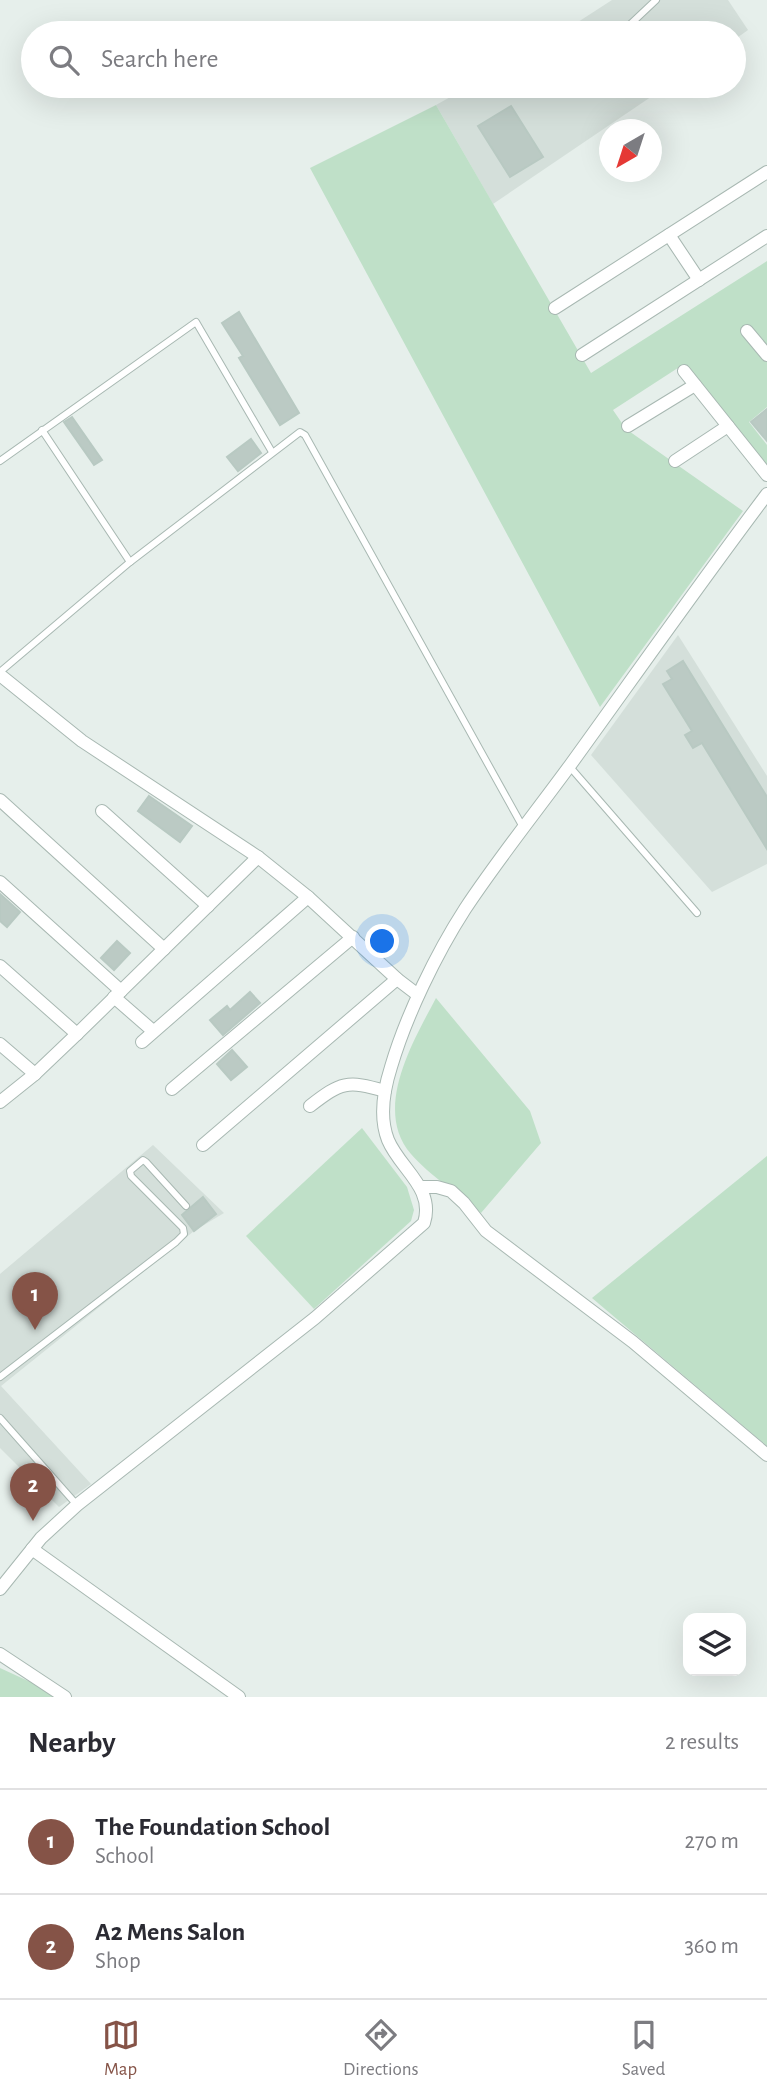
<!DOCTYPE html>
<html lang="en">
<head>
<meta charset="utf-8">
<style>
	body { margin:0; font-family:"Alegreya Sans",sans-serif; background:#f2f2f3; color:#2b2b33 }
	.controls { position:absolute; right:21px; bottom:21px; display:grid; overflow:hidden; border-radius:14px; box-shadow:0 7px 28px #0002 }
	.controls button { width:63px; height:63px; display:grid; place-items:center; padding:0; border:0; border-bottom:2px solid #e1e1e2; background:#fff; color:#2b2b33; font:35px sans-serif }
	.compass { position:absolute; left:599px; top:119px; width:63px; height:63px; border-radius:50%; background:#fff; box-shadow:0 7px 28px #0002; rotate:219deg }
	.you { position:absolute; left:383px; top:942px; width:24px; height:24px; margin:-18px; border:5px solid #fff; border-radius:50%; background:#1a73e8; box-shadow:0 0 0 10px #1a73e833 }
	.badge { display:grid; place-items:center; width:46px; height:46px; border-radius:50%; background:#855347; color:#fff; font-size:23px; font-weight:700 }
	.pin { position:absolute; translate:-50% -58px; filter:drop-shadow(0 2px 4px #0008) }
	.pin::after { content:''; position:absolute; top:37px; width:24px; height:21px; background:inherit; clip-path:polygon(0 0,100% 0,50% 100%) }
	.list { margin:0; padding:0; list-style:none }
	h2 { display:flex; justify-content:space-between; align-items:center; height:91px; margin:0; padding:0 28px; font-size:30px }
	h2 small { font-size:23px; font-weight:400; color:#7c7c81 }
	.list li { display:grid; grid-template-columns:46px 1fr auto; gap:21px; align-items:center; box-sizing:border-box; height:105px; padding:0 28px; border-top:2px solid #e1e1e2 }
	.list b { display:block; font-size:26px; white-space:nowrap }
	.list p { margin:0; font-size:23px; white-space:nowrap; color:#7c7c81 }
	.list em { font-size:23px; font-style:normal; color:#7c7c81 }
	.icon { flex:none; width:38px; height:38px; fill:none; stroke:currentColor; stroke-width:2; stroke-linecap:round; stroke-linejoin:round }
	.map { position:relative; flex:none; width:767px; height:1697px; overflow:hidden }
	.search { position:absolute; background:#fff; box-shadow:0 7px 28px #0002; left:21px; right:21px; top:21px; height:77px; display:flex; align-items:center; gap:18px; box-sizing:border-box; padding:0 24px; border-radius:38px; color:#7c7c81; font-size:26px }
	.sheet { height:301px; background:#fff }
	nav { display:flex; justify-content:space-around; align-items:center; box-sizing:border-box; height:98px; border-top:2px solid #e1e1e2; background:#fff; font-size:19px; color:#7c7c81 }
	nav a { display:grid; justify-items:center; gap:4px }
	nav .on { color:#855347 }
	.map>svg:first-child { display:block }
	.built { fill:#d4dfda }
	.green { fill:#bfe0c8 }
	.building { fill:#bbcac4; stroke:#b8c9c2; stroke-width:2 }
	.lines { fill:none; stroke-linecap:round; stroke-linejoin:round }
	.service-casing { stroke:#a8b8b2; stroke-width:8 }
	.minor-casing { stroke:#a8b8b2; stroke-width:14 }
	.service { stroke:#fff; stroke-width:6 }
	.minor { stroke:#fff; stroke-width:12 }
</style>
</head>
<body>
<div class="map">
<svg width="767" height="1697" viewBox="0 0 767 1697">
	<rect width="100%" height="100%" fill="#e6efeb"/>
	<g class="built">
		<polygon points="612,0 728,0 748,30 734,40 734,33 561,33"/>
		<polygon points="470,86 667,86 493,204 436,105"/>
		<polygon points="678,635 767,776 767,864 712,892 591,755"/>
		<polygon points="153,1145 224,1213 194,1231 1,1386 91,1484 59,1507 0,1448 0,1274"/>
	</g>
	<g class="green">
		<polygon points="436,105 591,373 767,261 767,407 749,422 767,445 767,466 684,364 613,410 626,429 743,511 600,707 310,168"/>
		<path d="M436 998 530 1111 541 1143 481 1213C460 1195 428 1174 411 1154 372 1109 414 1040 436 998Z"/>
		<polygon points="362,1128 407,1187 414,1210 411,1221 314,1309 246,1236"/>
		<polygon points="767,1156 767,1446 592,1298"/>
		<polygon points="0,1668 63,1697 0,1697"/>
	</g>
	<g class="building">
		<polygon points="511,106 543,157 510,177 478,126"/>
		<polygon points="239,312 299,413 280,425 239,358 243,356 222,323"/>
		<polygon points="767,409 767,441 751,422"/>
		<polygon points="72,417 102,460 94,465 64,422"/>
		<polygon points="251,439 261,453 238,471 227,457"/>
		<polygon points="683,661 767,797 767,849 702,743 693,748 685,735 692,731 663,684 672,679 667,671"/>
		<polygon points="149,796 192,826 180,842 138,811"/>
		<polygon points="0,894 20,912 7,927 0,921"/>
		<polygon points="117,941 130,953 114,970 101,958"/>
		<polygon points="250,992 260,1003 223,1035 210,1020 227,1006 230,1010"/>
		<polygon points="232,1050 247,1067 231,1080 217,1064"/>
		<polygon points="203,1197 216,1214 194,1231 182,1215"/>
	</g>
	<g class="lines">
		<defs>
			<g id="service">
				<polyline points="621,33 656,0"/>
				<polyline points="632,86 633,88"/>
				<polyline points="42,430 130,562"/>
				<polyline points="0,461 196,322 272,452"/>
				<polyline points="0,672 130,562 300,432 305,435 524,829"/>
				<polyline points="570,767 697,913"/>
				<polyline points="0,1377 176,1242 184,1234 183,1228 131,1176 130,1171 143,1160 146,1162 186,1206"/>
				<polyline points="0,1418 77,1505"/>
			</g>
			<g id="minor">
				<polyline points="669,235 699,280"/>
				<polyline points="555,308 767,172"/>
				<polyline points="747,331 767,355"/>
				<polyline points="582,355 767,236"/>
				<polyline points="684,371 767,475"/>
				<polyline points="628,426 695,385"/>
				<polyline points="675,461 728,426"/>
				<polyline points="0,675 82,741 258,857 308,897 397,979 418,995"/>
				<polyline points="0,800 164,949"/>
				<polyline points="102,811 208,906"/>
				<polyline points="0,882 121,991"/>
				<polyline points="0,966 77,1034"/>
				<polyline points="114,997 153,1031"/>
				<polyline points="142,1042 308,897"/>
				<polyline points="0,1044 35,1074"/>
				<polyline points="172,1089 353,937"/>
				<polyline points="0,1102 35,1074 77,1034 258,857"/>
				<path d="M310 1106C341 1082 347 1080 385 1091"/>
				<polyline points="203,1145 397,979"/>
				<polyline points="421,1187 437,1187 451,1191 464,1203 486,1231 633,1342 767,1455"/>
				<polyline points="32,1549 239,1697"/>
				<path d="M0 1589 41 1538 77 1505 315 1318 424 1223C435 1188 400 1169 388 1140 379 1117 384 1089 391 1067 406 1016 436 954 465 909 498 859 536 812 571 764 636 674 700 583 767 494"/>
				<polyline points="0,1654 65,1697"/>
			</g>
		</defs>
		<use href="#service" class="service-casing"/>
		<use href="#minor" class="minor-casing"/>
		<use href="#service" class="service"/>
		<use href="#minor" class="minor"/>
	</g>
</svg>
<div class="controls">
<button><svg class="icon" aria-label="layers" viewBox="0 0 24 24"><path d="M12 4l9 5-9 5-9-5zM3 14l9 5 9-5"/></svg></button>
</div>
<svg class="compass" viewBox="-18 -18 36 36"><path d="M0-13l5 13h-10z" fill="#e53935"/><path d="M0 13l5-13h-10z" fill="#7c7c81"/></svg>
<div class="you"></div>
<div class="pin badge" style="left:35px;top:1330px">1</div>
<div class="pin badge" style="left:33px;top:1521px">2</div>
<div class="search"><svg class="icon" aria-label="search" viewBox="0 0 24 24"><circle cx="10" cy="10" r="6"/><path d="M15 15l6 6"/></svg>Search here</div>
</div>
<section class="sheet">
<h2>Nearby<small>2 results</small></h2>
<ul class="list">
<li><span class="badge">1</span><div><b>The Foundation School</b><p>School</p></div><em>270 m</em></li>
<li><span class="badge">2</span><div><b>A2 Mens Salon</b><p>Shop</p></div><em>360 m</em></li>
</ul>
</section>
<nav>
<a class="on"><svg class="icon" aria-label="map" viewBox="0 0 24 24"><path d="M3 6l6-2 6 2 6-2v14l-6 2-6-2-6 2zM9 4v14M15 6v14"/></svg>Map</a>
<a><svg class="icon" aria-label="directions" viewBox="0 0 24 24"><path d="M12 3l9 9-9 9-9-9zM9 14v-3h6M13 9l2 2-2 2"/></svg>Directions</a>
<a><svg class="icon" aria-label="saved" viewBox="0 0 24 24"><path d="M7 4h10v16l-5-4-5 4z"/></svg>Saved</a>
</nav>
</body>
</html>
